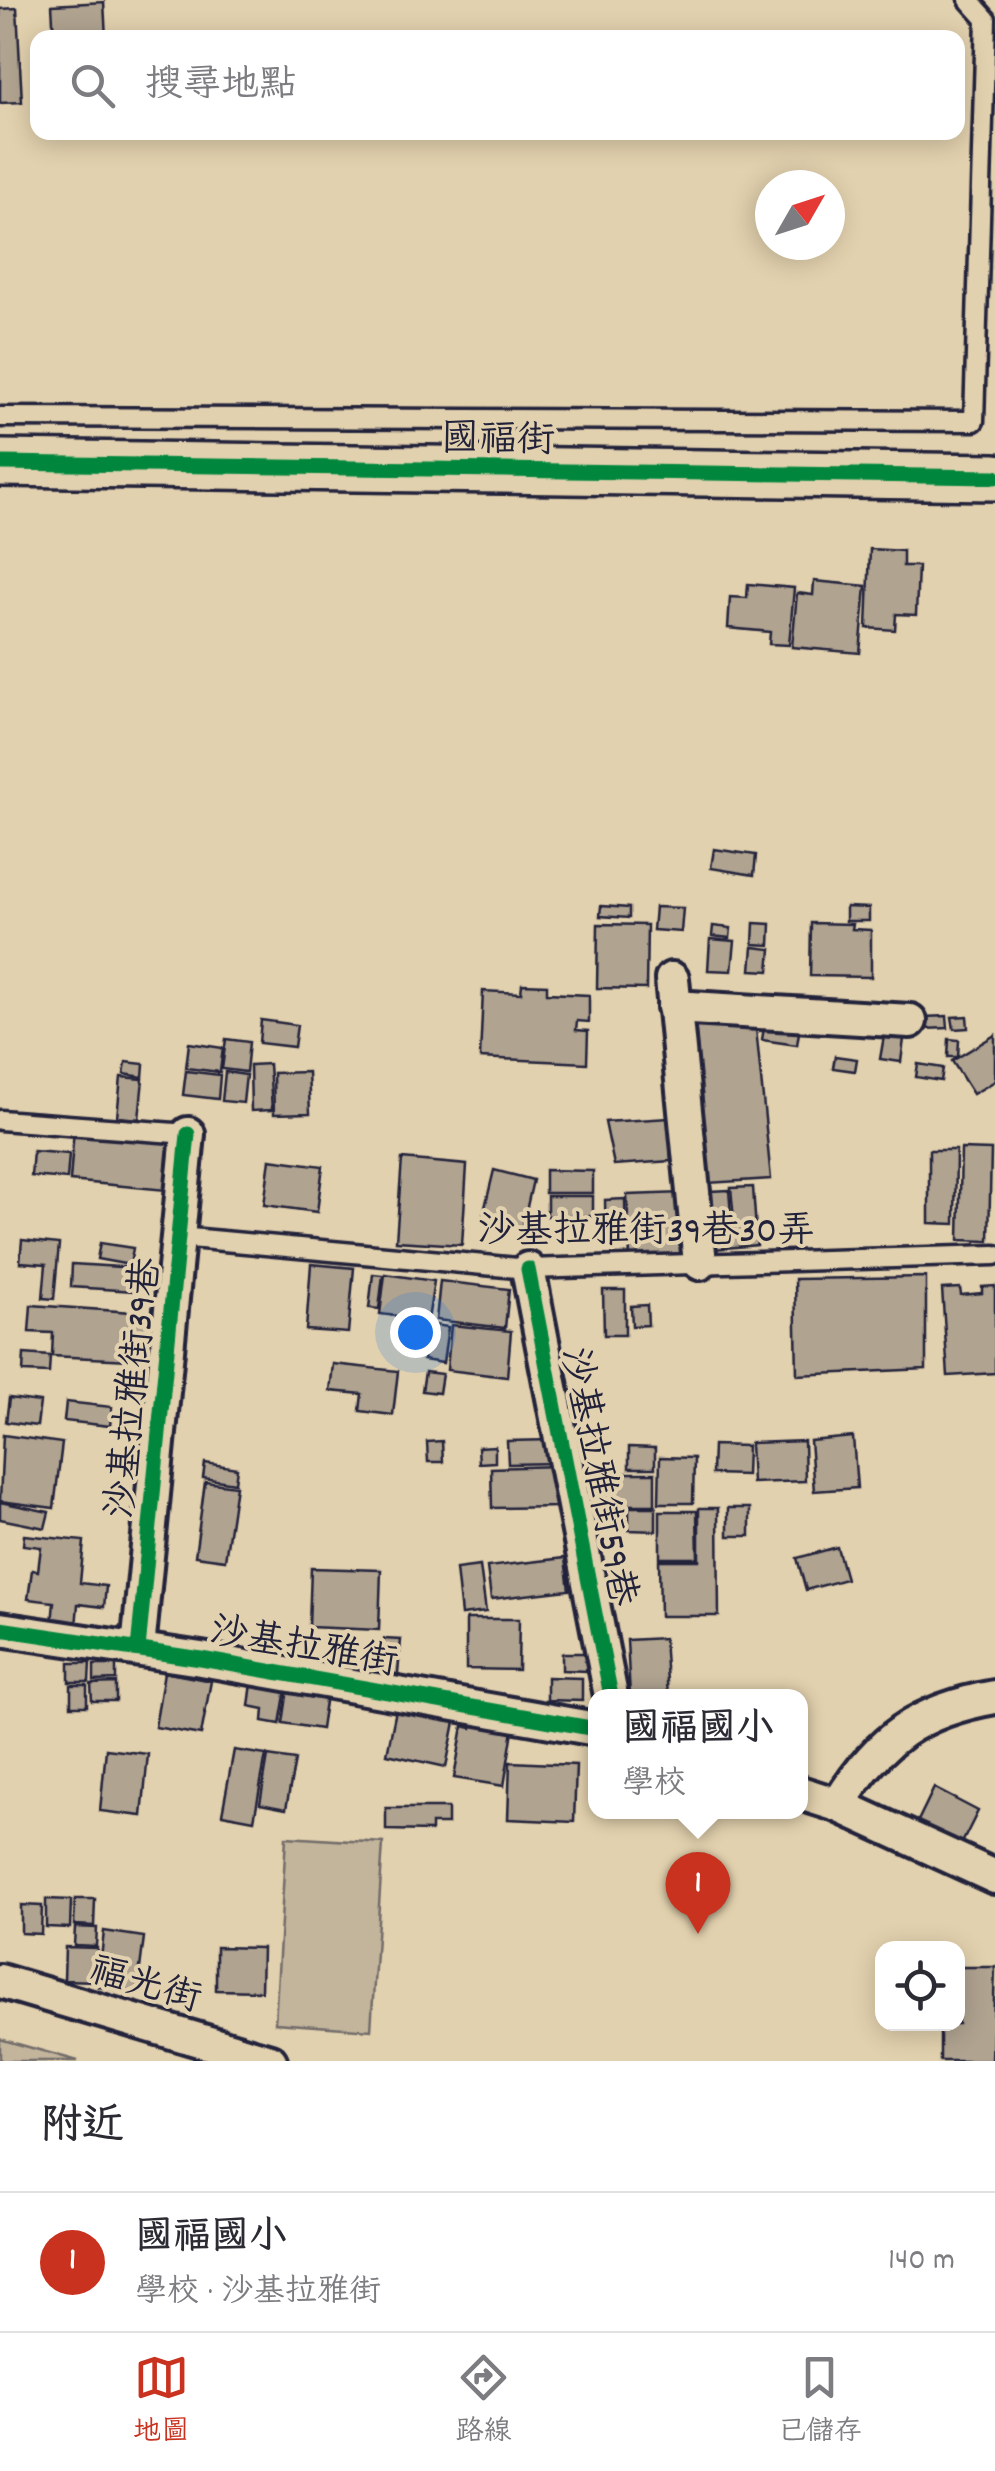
<!DOCTYPE html>
<html lang="zh-TW">
<head>
<meta charset="utf-8">
<style>
	body { margin:0; font-family:Dekko,"LXGW WenKai TC",sans-serif; background:#f7f7f7; color:#2b2b33 }
	.controls { position:absolute; right:30px; bottom:30px; display:grid; overflow:hidden; border-radius:20px; box-shadow:0 5px 25px #0003 }
	.controls button { width:90px; height:90px; display:grid; place-items:center; padding:0; border:0; border-bottom:2px solid #e1e1e2; background:#fff; color:#2b2b33; font:50px sans-serif }
	.compass { position:absolute; left:755px; top:170px; width:90px; height:90px; border-radius:50%; background:#fff; box-shadow:0 5px 25px #0003; rotate:51deg }
	.you { position:absolute; left:415px; top:1332px; width:35px; height:35px; margin:-25px; border:8px solid #fff; border-radius:50%; background:#1a73e8; box-shadow:0 0 0 15px #1a73e833 }
	.badge { display:grid; place-items:center; width:65px; height:65px; border-radius:50%; background:#c8321e; color:#fff; font-size:32px; font-weight:700 }
	.pin { position:absolute; translate:-50% -82px; filter:drop-shadow(0 2px 5px #0008) }
	.pin::after { content:''; position:absolute; top:52px; width:35px; height:30px; background:inherit; clip-path:polygon(0 0,100% 0,50% 100%) }
	.popup { position:absolute; left:588px; top:1689px; width:220px; height:130px; box-sizing:border-box; display:grid; place-content:center; border-radius:20px; background:#fff; filter:drop-shadow(0 2px 8px #0005); font-size:32px; white-space:nowrap; color:#7c7c81 }
	.popup b { font-size:38px; color:#2b2b33 }
	.popup::after { content:''; position:absolute; left:50%; top:100%; margin-left:-20px; border:20px solid transparent; border-top-color:#fff }
	.list { margin:0; padding:0; list-style:none }
	h2 { display:flex; justify-content:space-between; align-items:center; height:130px; margin:0; padding:0 40px; font-size:42px }
	h2 small { font-size:32px; font-weight:400; color:#7c7c81 }
	.list li { display:grid; grid-template-columns:65px 1fr auto; gap:30px; align-items:center; box-sizing:border-box; height:140px; padding:0 40px; border-top:2px solid #e1e1e2 }
	.list b { display:block; font-size:38px; white-space:nowrap }
	.list p { margin:0; font-size:32px; white-space:nowrap; color:#7c7c81 }
	.list em { font-size:32px; font-style:normal; color:#7c7c81 }
	.icon { flex:none; width:55px; height:55px; fill:none; stroke:currentColor; stroke-width:2; stroke-linecap:round; stroke-linejoin:round }
	.map { position:relative; flex:none; width:995px; height:2061px; overflow:hidden }
	.search { position:absolute; background:#fff; box-shadow:0 5px 25px #0003; left:30px; right:30px; top:30px; height:110px; display:flex; align-items:center; gap:25px; box-sizing:border-box; padding:0 35px; border-radius:20px; color:#7c7c81; font-size:38px }
	.sheet { height:270px; background:#fff }
	nav { display:flex; justify-content:space-around; align-items:center; box-sizing:border-box; height:140px; border-top:2px solid #e1e1e2; background:#fff; font-size:28px; color:#7c7c81 }
	nav a { display:grid; justify-items:center; gap:5px }
	nav .on { color:#c8321e }
	.map>svg:first-child { display:block }
	.green { fill:#c3b59b; stroke:#726c6b; stroke-width:2.5 }
	.building { fill:#b0a390; stroke:#22223b; stroke-width:2.5 }
	.lines { fill:none; stroke-linecap:round; stroke-linejoin:round }
	.lane-casing { stroke:#22223b; stroke-width:25 }
	.street-casing { stroke:#22223b; stroke-width:40 }
	.secondary-casing { stroke:#22223b; stroke-width:52 }
	.lane { stroke:#e2d1ae; stroke-width:18 }
	.street { stroke:#e2d1ae; stroke-width:32 }
	.secondary { stroke:#e2d1ae; stroke-width:45 }
	.cycleway-casing { stroke:#e2d1ae; stroke-width:21 }
	.cycleway { stroke:#00873e; stroke-width:15 }
	.labels { text-anchor:middle; stroke-width:8; stroke-linejoin:round; paint-order:stroke }
	.street-label { font-size:38px; fill:#22223b; stroke:#e2d1ae }
</style>
</head>
<body>
<div class="map">
<svg width="995" height="2061" viewBox="0 0 995 2061">
	<rect width="100%" height="100%" fill="#e2d1ae"/>
	<filter id="ink" filterUnits="userSpaceOnUse"><feTurbulence type="fractalNoise" baseFrequency=".01" numOctaves="2"/><feDisplacementMap in="SourceGraphic" scale="20" xChannelSelector="R" yChannelSelector="G"/><feConvolveMatrix kernelMatrix="1 2 1 2 8 2 1 2 1" color-interpolation-filters="sRGB"/></filter>
	<g filter="url(#ink)">
		<g class="green">
			<polygon points="286,1837 383,1843 371,2030 275,2023"/>
			<polygon points="0,2039 78,2061 0,2061"/>
		</g>
		<g class="building">
			<polygon points="104,2 106,38 54,38 52,5"/>
			<polygon points="17,8 22,102 0,103 0,9"/>
			<polygon points="870,549 903,551 903,566 918,566 916,615 896,614 895,630 867,628"/>
			<polygon points="814,581 866,586 860,653 792,647 797,593 813,595"/>
			<polygon points="748,584 794,588 789,645 769,644 770,632 728,628 730,597 747,598"/>
			<polygon points="714,849 756,855 754,875 711,868"/>
			<polygon points="601,906 629,908 629,918 600,916"/>
			<polygon points="655,907 683,908 681,932 653,930"/>
			<polygon points="846,907 869,908 869,921 846,921"/>
			<polygon points="754,923 771,924 770,945 753,944"/>
			<polygon points="811,923 853,924 852,929 871,930 871,977 810,976"/>
			<polygon points="598,924 647,925 646,989 597,988"/>
			<polygon points="713,926 731,928 730,938 712,936"/>
			<polygon points="710,939 735,941 732,971 708,970"/>
			<polygon points="753,947 771,949 769,971 751,970"/>
			<polygon points="522,984 547,985 547,993 589,995 589,1022 577,1021 576,1030 588,1031 587,1063 480,1058 483,991 521,993"/>
			<polygon points="947,1016 948,1028 924,1029 924,1017"/>
			<polygon points="967,1016 968,1028 954,1029 952,1017"/>
			<polygon points="755,1018 771,1179 708,1183 695,1021"/>
			<polygon points="261,1020 297,1025 294,1047 259,1043"/>
			<polygon points="765,1021 800,1026 797,1045 762,1040"/>
			<polygon points="995,1035 995,1081 973,1094 952,1061"/>
			<polygon points="884,1036 904,1039 901,1062 880,1059"/>
			<polygon points="226,1039 249,1042 246,1072 222,1069"/>
			<polygon points="949,1039 959,1040 958,1057 948,1057"/>
			<polygon points="189,1043 223,1048 220,1072 186,1068"/>
			<polygon points="835,1056 857,1059 855,1071 833,1068"/>
			<polygon points="126,1062 144,1064 143,1077 124,1074"/>
			<polygon points="269,1064 272,1110 251,1111 250,1065"/>
			<polygon points="918,1064 943,1068 941,1081 916,1077"/>
			<polygon points="186,1071 220,1075 218,1099 183,1095"/>
			<polygon points="225,1072 246,1075 243,1103 222,1101"/>
			<polygon points="308,1072 310,1113 274,1114 273,1073"/>
			<polygon points="121,1077 143,1079 139,1119 117,1117"/>
			<polygon points="669,1118 671,1161 614,1165 605,1122"/>
			<polygon points="74,1129 171,1138 166,1190 70,1181"/>
			<polygon points="961,1149 991,1150 989,1241 959,1240"/>
			<polygon points="929,1150 956,1150 955,1224 929,1223"/>
			<polygon points="33,1151 69,1154 67,1179 31,1176"/>
			<polygon points="270,1159 323,1166 317,1212 264,1205"/>
			<polygon points="402,1159 467,1165 462,1245 396,1241"/>
			<polygon points="494,1170 533,1180 522,1229 482,1220"/>
			<polygon points="545,1170 593,1171 593,1193 545,1193"/>
			<polygon points="753,1187 757,1245 715,1249 713,1231 735,1230 731,1188"/>
			<polygon points="729,1190 732,1227 713,1228 710,1191"/>
			<polygon points="684,1193 687,1255 630,1257 627,1195"/>
			<rect x="547" y="1196" width="46" height="20"/>
			<polygon points="625,1199 626,1246 606,1247 605,1200"/>
			<polygon points="22,1240 59,1244 54,1299 43,1298 46,1264 20,1262"/>
			<polygon points="100,1243 133,1248 130,1265 97,1259"/>
			<polygon points="72,1264 136,1268 134,1291 71,1287"/>
			<polygon points="311,1264 354,1268 348,1333 306,1330"/>
			<polygon points="373,1274 383,1275 379,1309 369,1308"/>
			<polygon points="385,1274 434,1281 428,1320 380,1314"/>
			<polygon points="926,1277 926,1369 797,1375 795,1279"/>
			<polygon points="440,1281 509,1289 505,1328 436,1320"/>
			<polygon points="995,1286 995,1373 948,1376 942,1289 960,1288 961,1295 982,1293 982,1287"/>
			<polygon points="603,1290 625,1290 625,1335 604,1335"/>
			<polygon points="31,1305 132,1312 131,1319 153,1320 151,1345 130,1343 129,1360 52,1356 53,1333 29,1332"/>
			<polygon points="647,1305 648,1325 632,1326 631,1306"/>
			<polygon points="428,1324 448,1327 443,1363 423,1360"/>
			<polygon points="451,1325 511,1331 507,1377 447,1370"/>
			<polygon points="24,1354 50,1356 49,1373 23,1372"/>
			<polygon points="333,1364 398,1371 393,1415 360,1411 362,1394 330,1391"/>
			<polygon points="425,1372 442,1374 439,1393 422,1391"/>
			<polygon points="9,1398 40,1402 37,1426 6,1422"/>
			<polygon points="66,1402 112,1407 110,1426 64,1421"/>
			<polygon points="3,1435 62,1443 54,1508 0,1501"/>
			<polygon points="853,1437 857,1488 814,1491 810,1441"/>
			<polygon points="553,1440 554,1463 508,1464 507,1441"/>
			<polygon points="442,1441 443,1462 428,1462 427,1442"/>
			<polygon points="804,1441 805,1481 752,1483 750,1443"/>
			<polygon points="713,1445 747,1446 746,1475 712,1474"/>
			<polygon points="495,1446 495,1462 479,1463 478,1447"/>
			<polygon points="629,1447 655,1448 655,1468 629,1468"/>
			<polygon points="660,1457 694,1458 693,1503 659,1503"/>
			<polygon points="205,1463 237,1468 235,1483 203,1478"/>
			<polygon points="559,1466 560,1507 492,1508 491,1468"/>
			<polygon points="591,1473 655,1473 655,1505 590,1505"/>
			<polygon points="205,1482 236,1486 225,1560 195,1556"/>
			<polygon points="0,1502 49,1512 45,1528 0,1519"/>
			<polygon points="629,1507 656,1507 656,1531 629,1530"/>
			<polygon points="699,1508 718,1508 719,1616 660,1616 659,1560 699,1560"/>
			<rect x="728" y="1508" width="22" height="28"/>
			<polygon points="660,1511 697,1511 698,1558 660,1558"/>
			<polygon points="24,1535 84,1541 80,1583 106,1586 104,1607 78,1604 76,1627 52,1624 54,1602 28,1599 32,1570 38,1571 41,1547 23,1545"/>
			<polygon points="837,1547 846,1579 806,1590 797,1558"/>
			<polygon points="565,1558 569,1590 491,1599 487,1567"/>
			<polygon points="480,1566 486,1612 461,1615 456,1569"/>
			<polygon points="311,1568 381,1570 379,1630 309,1627"/>
			<polygon points="466,1619 519,1619 518,1670 466,1669"/>
			<polygon points="664,1638 668,1696 630,1696 627,1640"/>
			<polygon points="384,1639 401,1640 398,1674 381,1673"/>
			<polygon points="562,1653 587,1653 586,1671 562,1670"/>
			<polygon points="69,1663 90,1663 89,1682 69,1682"/>
			<polygon points="94,1665 116,1665 116,1680 94,1681"/>
			<polygon points="164,1672 211,1681 201,1735 155,1727"/>
			<polygon points="547,1677 582,1678 582,1701 547,1700"/>
			<polygon points="116,1683 116,1701 92,1701 91,1684"/>
			<polygon points="252,1683 286,1689 280,1724 263,1721 264,1709 249,1706"/>
			<rect x="71" y="1685" width="16" height="21"/>
			<polygon points="288,1689 326,1695 321,1729 283,1723"/>
			<polygon points="397,1705 456,1717 446,1767 387,1754"/>
			<polygon points="474,1717 514,1724 504,1786 454,1778 463,1726 472,1728"/>
			<polygon points="106,1749 148,1754 142,1816 100,1811"/>
			<polygon points="234,1750 266,1755 254,1820 222,1814"/>
			<polygon points="268,1756 295,1760 286,1809 260,1804"/>
			<polygon points="510,1762 576,1765 574,1822 508,1819"/>
			<polygon points="934,1788 978,1811 960,1847 916,1825"/>
			<polygon points="386,1808 448,1808 448,1824 431,1824 431,1831 386,1830"/>
			<polygon points="46,1899 71,1900 70,1928 46,1927"/>
			<polygon points="75,1899 95,1899 94,1926 74,1925"/>
			<polygon points="21,1905 42,1906 41,1934 21,1933"/>
			<polygon points="75,1927 97,1928 96,1946 74,1945"/>
			<polygon points="104,1931 144,1937 137,1992 98,1987"/>
			<polygon points="65,1947 97,1948 96,1981 64,1980"/>
			<polygon points="216,1947 262,1948 261,1991 216,1990"/>
			<polygon points="958,1967 995,1967 992,2061 940,2061 940,2024 958,2024"/>
		</g>
		<g class="lines">
			<defs>
				<g id="lane">
					<polyline points="0,417 974,421 986,19 969,0"/>
					<polyline points="0,1120 188,1134"/>
					<polyline points="179,1237 528,1269 995,1255"/>
				</g>
				<g id="street">
					<polyline points="672,979 700,1263"/>
					<polyline points="674,1007 910,1021"/>
					<polyline points="528,1269 611,1696"/>
					<polyline points="0,1629 201,1659 596,1729"/>
					<polyline points="138,1649 188,1134"/>
					<polyline points="800,1793 838,1805 995,1877"/>
					<path d="M838 1805C878 1739 919 1710 995 1697"/>
					<polyline points="0,1981 270,2061"/>
				</g>
				<polyline id="secondary" points="0,463 995,477"/>
			</defs>
			<use href="#lane" class="lane-casing"/>
			<use href="#street" class="street-casing"/>
			<use href="#secondary" class="secondary-casing"/>
			<use href="#lane" class="lane"/>
			<use href="#street" class="street"/>
			<use href="#secondary" class="secondary"/>
			<defs>
				<g id="cycleway">
					<polyline points="0,463 995,477"/>
					<polyline points="528,1269 611,1696"/>
					<polyline points="0,1629 201,1659 596,1729"/>
					<polyline points="138,1649 188,1134"/>
				</g>
			</defs>
			<use href="#cycleway" class="cycleway-casing"/>
			<use href="#cycleway" class="cycleway"/>
		</g>
	</g>
	<g class="labels">
		<g class="street-label">
			<text transform="translate(498 437) rotate(1)" y="13">國福街</text>
			<text x="646" y="1241">沙基拉雅街39巷30弄</text>
			<text transform="translate(131 1388) rotate(-84)" y="13">沙基拉雅街39巷</text>
			<text transform="translate(601 1476) rotate(79)" y="13">沙基拉雅街59巷</text>
			<text transform="translate(304 1644) rotate(10)" y="13">沙基拉雅街</text>
			<text transform="translate(146 1982) rotate(16)" y="13">福光街</text>
		</g>
	</g>
</svg>
<div class="controls">
<button><svg class="icon" aria-label="locate" viewBox="0 0 24 24"><circle cx="12" cy="12" r="6"/><path d="M12 2v4M12 18v4M2 12h4M18 12h4"/></svg></button>
</div>
<svg class="compass" viewBox="-18 -18 36 36"><path d="M0-13l5 13h-10z" fill="#e53935"/><path d="M0 13l5-13h-10z" fill="#7c7c81"/></svg>
<div class="you"></div>
<div class="pin badge" style="left:698px;top:1934px">1</div>
<div class="popup"><b>國福國小</b>學校</div>
<div class="search"><svg class="icon" aria-label="search" viewBox="0 0 24 24"><circle cx="10" cy="10" r="6"/><path d="M15 15l6 6"/></svg>搜尋地點</div>
</div>
<section class="sheet">
<h2>附近<small></small></h2>
<ul class="list">
<li><span class="badge">1</span><div><b>國福國小</b><p>學校 · 沙基拉雅街</p></div><em>140 m</em></li>
</ul>
</section>
<nav>
<a class="on"><svg class="icon" aria-label="map" viewBox="0 0 24 24"><path d="M3 6l6-2 6 2 6-2v14l-6 2-6-2-6 2zM9 4v14M15 6v14"/></svg>地圖</a>
<a><svg class="icon" aria-label="directions" viewBox="0 0 24 24"><path d="M12 3l9 9-9 9-9-9zM9 14v-3h6M13 9l2 2-2 2"/></svg>路線</a>
<a><svg class="icon" aria-label="saved" viewBox="0 0 24 24"><path d="M7 4h10v16l-5-4-5 4z"/></svg>已儲存</a>
</nav>
</body>
</html>
